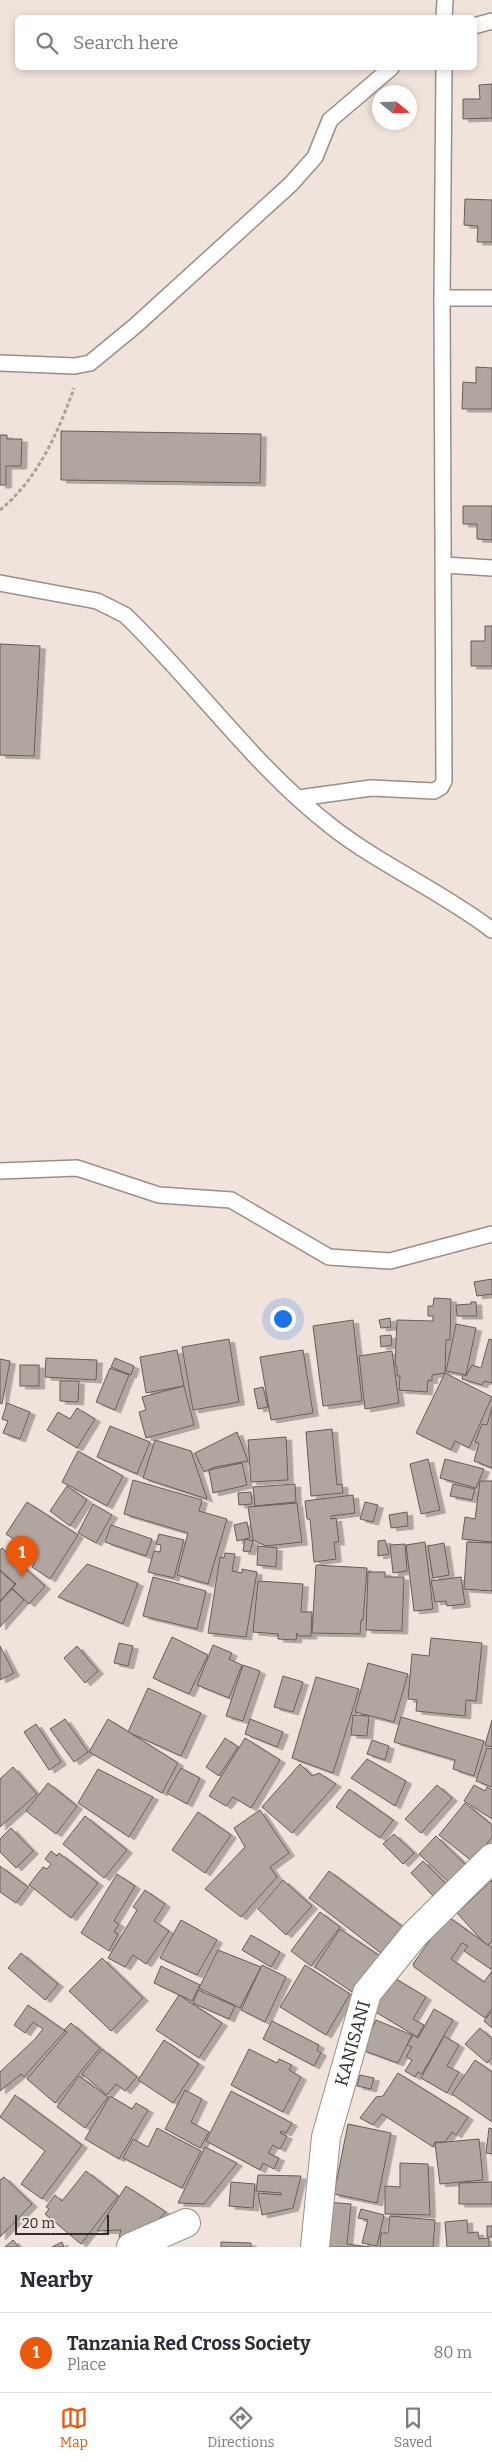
<!DOCTYPE html>
<html lang="en">
<head>
<meta charset="utf-8">
<style>
	body { margin:0; font-family:Bitter,serif; background:#f7f7f7; color:#2b2b33 }
	.compass { position:absolute; left:372px; top:85px; width:45px; height:45px; border-radius:50%; background:#fff; box-shadow:0 2px 8px #0003; rotate:109deg }
	.scale { position:absolute; left:15px; bottom:12px; width:94px; box-sizing:border-box; padding-left:5px; border:2px solid #312d2a; border-top:0; font-size:14px; line-height:18px; white-space:nowrap; color:#312d2a; -webkit-text-stroke:4px #efe3db; paint-order:stroke }
	.you { position:absolute; left:282px; top:1318px; width:18px; height:18px; margin:-12px; border:4px solid #fff; border-radius:50%; background:#1a73e8; box-shadow:0 0 0 8px #1a73e833 }
	.badge { display:grid; place-items:center; width:32px; height:32px; border-radius:50%; background:#ea580c; color:#fff; font-size:16px; font-weight:700 }
	.pin { position:absolute; translate:-50% -41px; filter:drop-shadow(0 1px 2px #0008) }
	.pin::after { content:''; position:absolute; top:26px; width:18px; height:15px; background:inherit; clip-path:polygon(0 0,100% 0,50% 100%) }
	.list { margin:0; padding:0; list-style:none }
	h2 { display:flex; justify-content:space-between; align-items:center; height:65px; margin:0; padding:0 20px; font-size:21px }
	h2 small { font-size:16px; font-weight:400; color:#7c7c81 }
	.list li { display:grid; grid-template-columns:32px 1fr auto; gap:15px; align-items:center; box-sizing:border-box; height:80px; padding:0 20px; border-top:1px solid #e1e1e2 }
	.list b { display:block; font-size:19px; white-space:nowrap }
	.list p { margin:0; font-size:16px; white-space:nowrap; color:#7c7c81 }
	.list em { font-size:16px; font-style:normal; color:#7c7c81 }
	.icon { flex:none; width:28px; height:28px; fill:none; stroke:currentColor; stroke-width:2; stroke-linecap:round; stroke-linejoin:round }
	.map { position:relative; flex:none; width:492px; height:2247px; overflow:hidden }
	.search { position:absolute; background:#fff; box-shadow:0 2px 8px #0003; left:15px; right:15px; top:15px; height:55px; display:flex; align-items:center; gap:12px; box-sizing:border-box; padding:0 18px; border-radius:8px; color:#7c7c81; font-size:19px }
	.sheet { height:145px; background:#fff }
	nav { display:flex; justify-content:space-around; align-items:center; box-sizing:border-box; height:70px; border-top:1px solid #e1e1e2; background:#fff; font-size:14px; color:#7c7c81 }
	nav a { display:grid; justify-items:center; gap:2px }
	nav .on { color:#ea580c }
	.map>svg:first-child { display:block }
	.building { fill:#b1a69f; stroke:#675d57; filter:url(#shadow) }
	.lines { fill:none; stroke-linecap:round; stroke-linejoin:round }
	.lane-casing { stroke:#9a8f88; stroke-width:18 }
	.street-casing { stroke:#9a8f88; stroke-width:30 }
	.path { stroke:#aaa19b; stroke-width:3; stroke-dasharray:4 2.5; stroke-linecap:butt }
	.lane { stroke:#fff; stroke-width:15 }
	.street { stroke:#fff; stroke-width:28 }
	.labels { text-anchor:middle; stroke-width:4; stroke-linejoin:round; paint-order:stroke }
	.street-label { font-size:18px; fill:#312d2a; stroke:#efe3db }
</style>
</head>
<body>
<div class="map">
<svg width="492" height="2247" viewBox="0 0 492 2247">
	<defs>
		<filter id="shadow"><feDropShadow dx="5.5" dy="3" stdDeviation="0" flood-color="#0004"/></filter>
	</defs>
	<rect width="100%" height="100%" fill="#efe3db"/>
	<g class="building">
		<polygon points="492,84 492,118 463,119 463,99 480,99 479,85"/>
		<polygon points="465,199 492,200 492,242 477,242 478,226 464,225"/>
		<polygon points="476,367 492,368 492,409 462,409 463,382 476,383"/>
		<polygon points="61,431 261,434 260,483 61,480"/>
		<polygon points="0,435 7,435 7,439 22,439 21,466 6,466 6,485 0,485"/>
		<polygon points="463,506 492,506 492,540 477,539 477,524 463,524"/>
		<polygon points="485,626 492,626 492,666 471,666 471,641 485,641"/>
		<polygon points="0,644 40,646 34,756 0,755"/>
		<polygon points="492,1279 492,1294 477,1296 474,1282"/>
		<polygon points="434,1298 451,1299 450,1340 446,1340 445,1373 432,1375 432,1381 428,1380 427,1392 399,1390 400,1376 397,1376 397,1366 395,1366 397,1320 433,1321 433,1316 428,1316 428,1306 433,1306"/>
		<polygon points="471,1302 476,1302 477,1316 457,1316 456,1305 471,1304"/>
		<polygon points="390,1318 391,1327 381,1328 379,1320"/>
		<polygon points="353,1320 362,1401 323,1406 313,1326"/>
		<polygon points="456,1324 476,1328 466,1375 446,1371"/>
		<polygon points="391,1335 392,1345 381,1347 380,1336"/>
		<polygon points="229,1339 239,1402 193,1410 182,1347"/>
		<polygon points="489,1339 492,1340 492,1383 484,1381 482,1385 462,1379 463,1374 466,1376 472,1365 481,1368"/>
		<polygon points="177,1350 184,1386 146,1393 140,1357"/>
		<polygon points="303,1350 313,1413 271,1420 260,1357"/>
		<polygon points="392,1351 399,1403 365,1409 359,1356"/>
		<polygon points="46,1358 97,1360 96,1380 45,1377"/>
		<polygon points="115,1358 134,1366 131,1375 111,1367"/>
		<polygon points="0,1359 10,1361 2,1404 0,1403"/>
		<rect x="20" y="1365" width="19" height="21"/>
		<polygon points="110,1368 129,1375 115,1410 96,1402"/>
		<polygon points="445,1373 492,1397 469,1448 455,1441 451,1450 416,1433"/>
		<polygon points="60,1381 79,1381 78,1402 60,1401"/>
		<polygon points="184,1386 194,1425 146,1438 139,1412 146,1410 142,1397"/>
		<polygon points="263,1387 268,1407 258,1409 254,1389"/>
		<polygon points="7,1403 30,1412 20,1439 3,1433 8,1421 2,1419"/>
		<polygon points="492,1407 492,1468 474,1461 479,1443 475,1442 482,1424 487,1425"/>
		<polygon points="77,1408 95,1419 77,1448 47,1430 58,1412 70,1419"/>
		<polygon points="110,1426 150,1442 137,1474 97,1457"/>
		<polygon points="332,1429 337,1485 342,1484 343,1493 311,1496 306,1432"/>
		<polygon points="237,1432 248,1461 215,1467 204,1472 195,1453"/>
		<polygon points="286,1437 288,1480 251,1482 248,1440"/>
		<polygon points="155,1440 191,1451 207,1499 143,1478"/>
		<polygon points="78,1451 123,1476 107,1506 62,1482"/>
		<polygon points="428,1459 440,1510 421,1514 410,1464"/>
		<polygon points="445,1459 484,1469 476,1488 440,1478"/>
		<polygon points="242,1463 247,1485 213,1493 209,1470"/>
		<polygon points="133,1480 202,1500 199,1511 227,1519 208,1584 177,1575 188,1533 124,1514"/>
		<polygon points="480,1481 492,1481 492,1542 462,1539 465,1517 475,1519"/>
		<polygon points="295,1484 296,1502 255,1506 253,1487"/>
		<polygon points="453,1484 475,1489 472,1500 450,1496"/>
		<polygon points="67,1486 87,1500 70,1526 50,1511"/>
		<polygon points="251,1492 252,1504 239,1505 238,1493"/>
		<polygon points="353,1495 355,1513 331,1516 331,1519 336,1518 339,1542 334,1542 336,1559 314,1562 310,1519 307,1519 305,1501"/>
		<polygon points="27,1502 78,1535 50,1579 32,1567 34,1564 25,1558 30,1550 6,1534"/>
		<polygon points="365,1502 378,1505 373,1522 360,1519"/>
		<polygon points="297,1503 302,1542 266,1546 253,1540 248,1507"/>
		<polygon points="93,1504 112,1515 96,1543 78,1533"/>
		<polygon points="407,1512 408,1526 391,1528 389,1515"/>
		<polygon points="247,1522 250,1538 237,1541 234,1525"/>
		<polygon points="111,1525 152,1539 146,1556 105,1542"/>
		<polygon points="159,1534 184,1540 174,1578 148,1572 154,1551 160,1552 161,1545 156,1544"/>
		<polygon points="245,1539 253,1541 250,1552 243,1551"/>
		<polygon points="385,1540 389,1554 378,1556 378,1541"/>
		<polygon points="425,1542 433,1609 414,1611 406,1545"/>
		<polygon points="467,1542 492,1543 492,1591 464,1589"/>
		<polygon points="444,1543 449,1575 433,1578 428,1546"/>
		<polygon points="405,1544 407,1571 393,1573 390,1545"/>
		<polygon points="258,1546 277,1548 276,1567 257,1565"/>
		<polygon points="2,1548 45,1586 29,1604 12,1588 16,1584 0,1570 0,1550"/>
		<polygon points="225,1553 235,1554 232,1571 242,1573 242,1569 257,1572 246,1637 208,1633 220,1557 224,1558"/>
		<polygon points="87,1564 138,1583 123,1624 58,1597"/>
		<polygon points="316,1565 367,1568 363,1620 361,1620 360,1634 312,1633"/>
		<polygon points="0,1571 15,1584 0,1601"/>
		<polygon points="368,1572 385,1572 385,1577 404,1577 402,1631 366,1630"/>
		<polygon points="153,1577 206,1591 197,1629 143,1616"/>
		<polygon points="461,1577 465,1604 447,1606 446,1601 435,1602 431,1581"/>
		<polygon points="258,1581 303,1584 301,1612 312,1612 311,1636 298,1636 297,1633 296,1640 278,1639 278,1634 253,1632"/>
		<polygon points="12,1589 24,1600 0,1627 0,1602"/>
		<polygon points="172,1637 208,1655 189,1694 153,1678"/>
		<polygon points="431,1638 482,1643 476,1701 466,1700 465,1716 416,1711 417,1700 408,1699 412,1654 429,1656"/>
		<polygon points="119,1643 133,1646 128,1666 114,1663"/>
		<polygon points="213,1645 232,1653 229,1659 242,1665 229,1698 197,1685"/>
		<polygon points="0,1646 14,1673 0,1680"/>
		<polygon points="77,1646 98,1671 85,1683 64,1658"/>
		<polygon points="368,1663 408,1674 394,1722 355,1712"/>
		<polygon points="243,1665 260,1671 243,1721 226,1716"/>
		<polygon points="283,1676 303,1682 293,1712 274,1707"/>
		<polygon points="316,1677 359,1689 333,1773 292,1758"/>
		<polygon points="148,1688 201,1713 181,1756 128,1732"/>
		<polygon points="353,1715 369,1716 367,1736 351,1735"/>
		<polygon points="401,1717 484,1741 474,1776 453,1769 455,1760 394,1742"/>
		<polygon points="65,1719 88,1752 74,1762 50,1729"/>
		<polygon points="108,1719 178,1763 162,1793 89,1752"/>
		<polygon points="250,1719 283,1732 277,1747 245,1734"/>
		<polygon points="492,1720 492,1747 485,1745"/>
		<polygon points="36,1724 61,1762 49,1770 24,1732"/>
		<polygon points="225,1738 238,1747 219,1776 206,1767"/>
		<polygon points="245,1738 280,1760 251,1808 233,1797 226,1806 209,1796"/>
		<polygon points="372,1740 389,1746 385,1760 367,1754"/>
		<polygon points="487,1748 492,1749 492,1787 476,1781"/>
		<polygon points="367,1759 406,1781 395,1806 351,1778"/>
		<polygon points="300,1764 312,1776 319,1773 336,1784 292,1833 262,1807"/>
		<polygon points="13,1767 37,1794 0,1827 0,1779"/>
		<polygon points="181,1768 200,1778 187,1804 167,1793"/>
		<polygon points="98,1769 153,1797 129,1837 78,1803"/>
		<polygon points="48,1783 77,1806 56,1834 26,1811"/>
		<polygon points="437,1785 452,1798 421,1833 405,1819"/>
		<polygon points="474,1785 485,1791 487,1787 492,1790 492,1819 464,1801"/>
		<polygon points="349,1789 393,1820 380,1838 336,1807"/>
		<polygon points="465,1803 492,1825 492,1837 473,1862 439,1835"/>
		<polygon points="260,1810 289,1853 270,1867 277,1877 241,1917 205,1889 245,1847 234,1828"/>
		<polygon points="198,1812 231,1835 205,1873 172,1850"/>
		<polygon points="85,1816 127,1850 104,1878 63,1844"/>
		<polygon points="11,1828 33,1851 16,1868 0,1852 0,1839"/>
		<polygon points="394,1834 414,1853 403,1864 383,1844"/>
		<polygon points="436,1836 470,1869 454,1887 419,1854"/>
		<polygon points="51,1851 57,1856 59,1853 98,1883 71,1918 29,1885 43,1867 47,1869 51,1864 45,1859"/>
		<polygon points="423,1861 449,1887 436,1899 411,1873"/>
		<polygon points="0,1866 28,1887 16,1903 0,1892"/>
		<polygon points="329,1871 403,1927 382,1954 309,1898"/>
		<polygon points="117,1874 135,1886 114,1921 119,1924 114,1932 118,1934 109,1951 81,1933"/>
		<polygon points="283,1880 312,1906 286,1935 258,1909"/>
		<polygon points="492,1880 492,1941 487,1946 457,1913"/>
		<polygon points="145,1890 165,1904 154,1921 169,1931 146,1964 133,1955 125,1967 108,1958 137,1910 133,1907"/>
		<polygon points="320,1912 340,1927 311,1966 291,1951"/>
		<polygon points="447,1916 492,1948 492,1970 464,1951 468,1946 462,1943 451,1959 484,1982 492,1971 492,2008 485,2018 414,1967 413,1964"/>
		<polygon points="181,1920 217,1940 197,1975 160,1958"/>
		<polygon points="340,1929 380,1956 355,1994 315,1967"/>
		<polygon points="251,1935 280,1952 271,1967 242,1950"/>
		<polygon points="218,1950 261,1967 240,2008 199,1988"/>
		<polygon points="21,1953 58,1984 45,2000 8,1968"/>
		<polygon points="102,1958 143,1998 111,2031 69,1991"/>
		<polygon points="262,1965 286,1977 265,2022 241,2010"/>
		<polygon points="305,1965 350,1994 326,2035 280,2007"/>
		<polygon points="161,1966 200,1985 192,2001 154,1983"/>
		<polygon points="391,1976 426,1997 413,2019 424,2025 417,2037 369,2008"/>
		<polygon points="198,1990 235,2006 229,2019 193,2003"/>
		<polygon points="179,1995 222,2023 199,2058 156,2030"/>
		<polygon points="28,2005 65,2031 24,2077 21,2074 0,2091 0,2072 35,2039 43,2029 33,2022 25,2033 14,2025"/>
		<polygon points="434,2009 453,2020 422,2074 418,2072 415,2077 405,2071 412,2060 406,2057 412,2047 407,2045 413,2035 418,2038"/>
		<polygon points="492,2011 492,2028 484,2021"/>
		<polygon points="376,2020 412,2035 398,2063 362,2050"/>
		<polygon points="272,2021 319,2045 317,2050 321,2053 314,2066 263,2039"/>
		<polygon points="71,2023 100,2048 55,2103 27,2079 67,2032 64,2030"/>
		<polygon points="480,2028 492,2039 492,2057 487,2063 465,2044"/>
		<polygon points="444,2036 459,2045 447,2066 459,2072 447,2093 421,2078"/>
		<polygon points="164,2040 199,2064 173,2103 138,2080"/>
		<polygon points="102,2049 137,2077 125,2091 116,2084 107,2095 82,2074"/>
		<polygon points="249,2049 277,2063 279,2059 292,2065 289,2070 301,2077 283,2112 231,2085"/>
		<polygon points="475,2060 492,2072 492,2122 452,2094"/>
		<polygon points="398,2073 468,2117 456,2135 452,2132 445,2142 435,2142 433,2147 382,2114 373,2125 360,2118 376,2097 383,2096"/>
		<polygon points="360,2075 374,2078 371,2089 357,2086"/>
		<polygon points="79,2076 108,2097 85,2128 57,2107"/>
		<polygon points="185,2090 202,2099 191,2122 209,2132 200,2148 165,2129"/>
		<polygon points="231,2091 292,2123 286,2133 281,2131 280,2133 287,2136 280,2149 273,2145 268,2153 279,2158 274,2169 263,2163 260,2170 206,2141"/>
		<polygon points="15,2095 82,2145 42,2199 21,2184 45,2151 0,2117"/>
		<polygon points="110,2096 132,2109 136,2103 148,2110 119,2159 85,2139"/>
		<polygon points="348,2124 391,2133 377,2203 334,2194"/>
		<polygon points="157,2128 201,2151 182,2188 123,2158 133,2139 148,2147"/>
		<polygon points="489,2128 492,2129 492,2154 486,2153"/>
		<polygon points="479,2139 483,2180 440,2184 435,2143"/>
		<polygon points="205,2147 237,2163 204,2204 178,2203"/>
		<polygon points="400,2163 428,2164 430,2215 385,2214 385,2186 400,2187"/>
		<polygon points="86,2171 118,2196 81,2244 45,2214 49,2209 46,2207 55,2195 62,2201"/>
		<polygon points="258,2175 301,2176 293,2208 262,2215 258,2193 281,2195 281,2193 256,2191"/>
		<polygon points="4,2177 32,2204 0,2237 0,2180"/>
		<polygon points="231,2182 255,2184 253,2208 229,2206"/>
		<polygon points="492,2182 492,2204 459,2204 459,2183"/>
		<polygon points="126,2186 166,2212 143,2234 119,2237 121,2230 97,2231"/>
		<polygon points="325,2202 351,2204 347,2244 370,2247 328,2247"/>
		<polygon points="361,2209 384,2215 377,2246 362,2243 368,2220 358,2218"/>
		<polygon points="390,2216 435,2220 433,2247 380,2247 381,2233 388,2233"/>
		<polygon points="467,2220 468,2233 478,2232 479,2239 489,2238 489,2247 447,2247 445,2222"/>
		<rect x="487" y="2226" width="5" height="11"/>
		<polygon points="13,2240 19,2247 5,2247"/>
		<polygon points="62,2242 64,2247 52,2247"/>
		<polygon points="221,2242 251,2243 251,2247 221,2247"/>
	</g>
	<g class="lines">
		<defs>
			<g id="lane">
				<polyline points="444,18 445,0"/>
				<polyline points="474,26 492,21"/>
				<polyline points="442,298 492,298"/>
				<polyline points="0,363 75,366 90,363 135,326 291,184 315,157 330,120 391,68"/>
				<polyline points="444,565 492,568"/>
				<path d="M0 583 97 601 125 615C196 683 254 767 332 827 382 866 441 891 492 930"/>
				<polyline points="299,798 371,788 434,791 441,787 444,781 442,298 444,68"/>
				<polyline points="0,1171 77,1168 159,1195 231,1200 329,1257 390,1261 492,1234"/>
			</g>
			<g id="street">
				<polyline points="131,2247 186,2223"/>
				<path id="s1" d="M315 2247 326 2137 367 1993 414 1935 492 1858"/>
			</g>
		</defs>
		<use href="#lane" class="lane-casing"/>
		<use href="#street" class="street-casing"/>
		<path class="path" d="M0 510C37 480 58 433 74 388"/>
		<use href="#lane" class="lane"/>
		<use href="#street" class="street"/>
	</g>
	<g class="labels">
		<g class="street-label">
			<text dy="6" stroke="none"><textPath href="#s1" startOffset="208">KANISANI</textPath></text>
		</g>
	</g>
</svg>
<svg class="compass" viewBox="-18 -18 36 36"><path d="M0-13l5 13h-10z" fill="#e53935"/><path d="M0 13l5-13h-10z" fill="#7c7c81"/></svg>
<div class="scale">20 m</div>
<div class="you"></div>
<div class="pin badge" style="left:22px;top:1577px">1</div>
<div class="search"><svg class="icon" aria-label="search" viewBox="0 0 24 24"><circle cx="10" cy="10" r="6"/><path d="M15 15l6 6"/></svg>Search here</div>
</div>
<section class="sheet">
<h2>Nearby<small></small></h2>
<ul class="list">
<li><span class="badge">1</span><div><b>Tanzania Red Cross Society</b><p>Place</p></div><em>80 m</em></li>
</ul>
</section>
<nav>
<a class="on"><svg class="icon" aria-label="map" viewBox="0 0 24 24"><path d="M3 6l6-2 6 2 6-2v14l-6 2-6-2-6 2zM9 4v14M15 6v14"/></svg>Map</a>
<a><svg class="icon" aria-label="directions" viewBox="0 0 24 24"><path d="M12 3l9 9-9 9-9-9zM9 14v-3h6M13 9l2 2-2 2"/></svg>Directions</a>
<a><svg class="icon" aria-label="saved" viewBox="0 0 24 24"><path d="M7 4h10v16l-5-4-5 4z"/></svg>Saved</a>
</nav>
</body>
</html>
